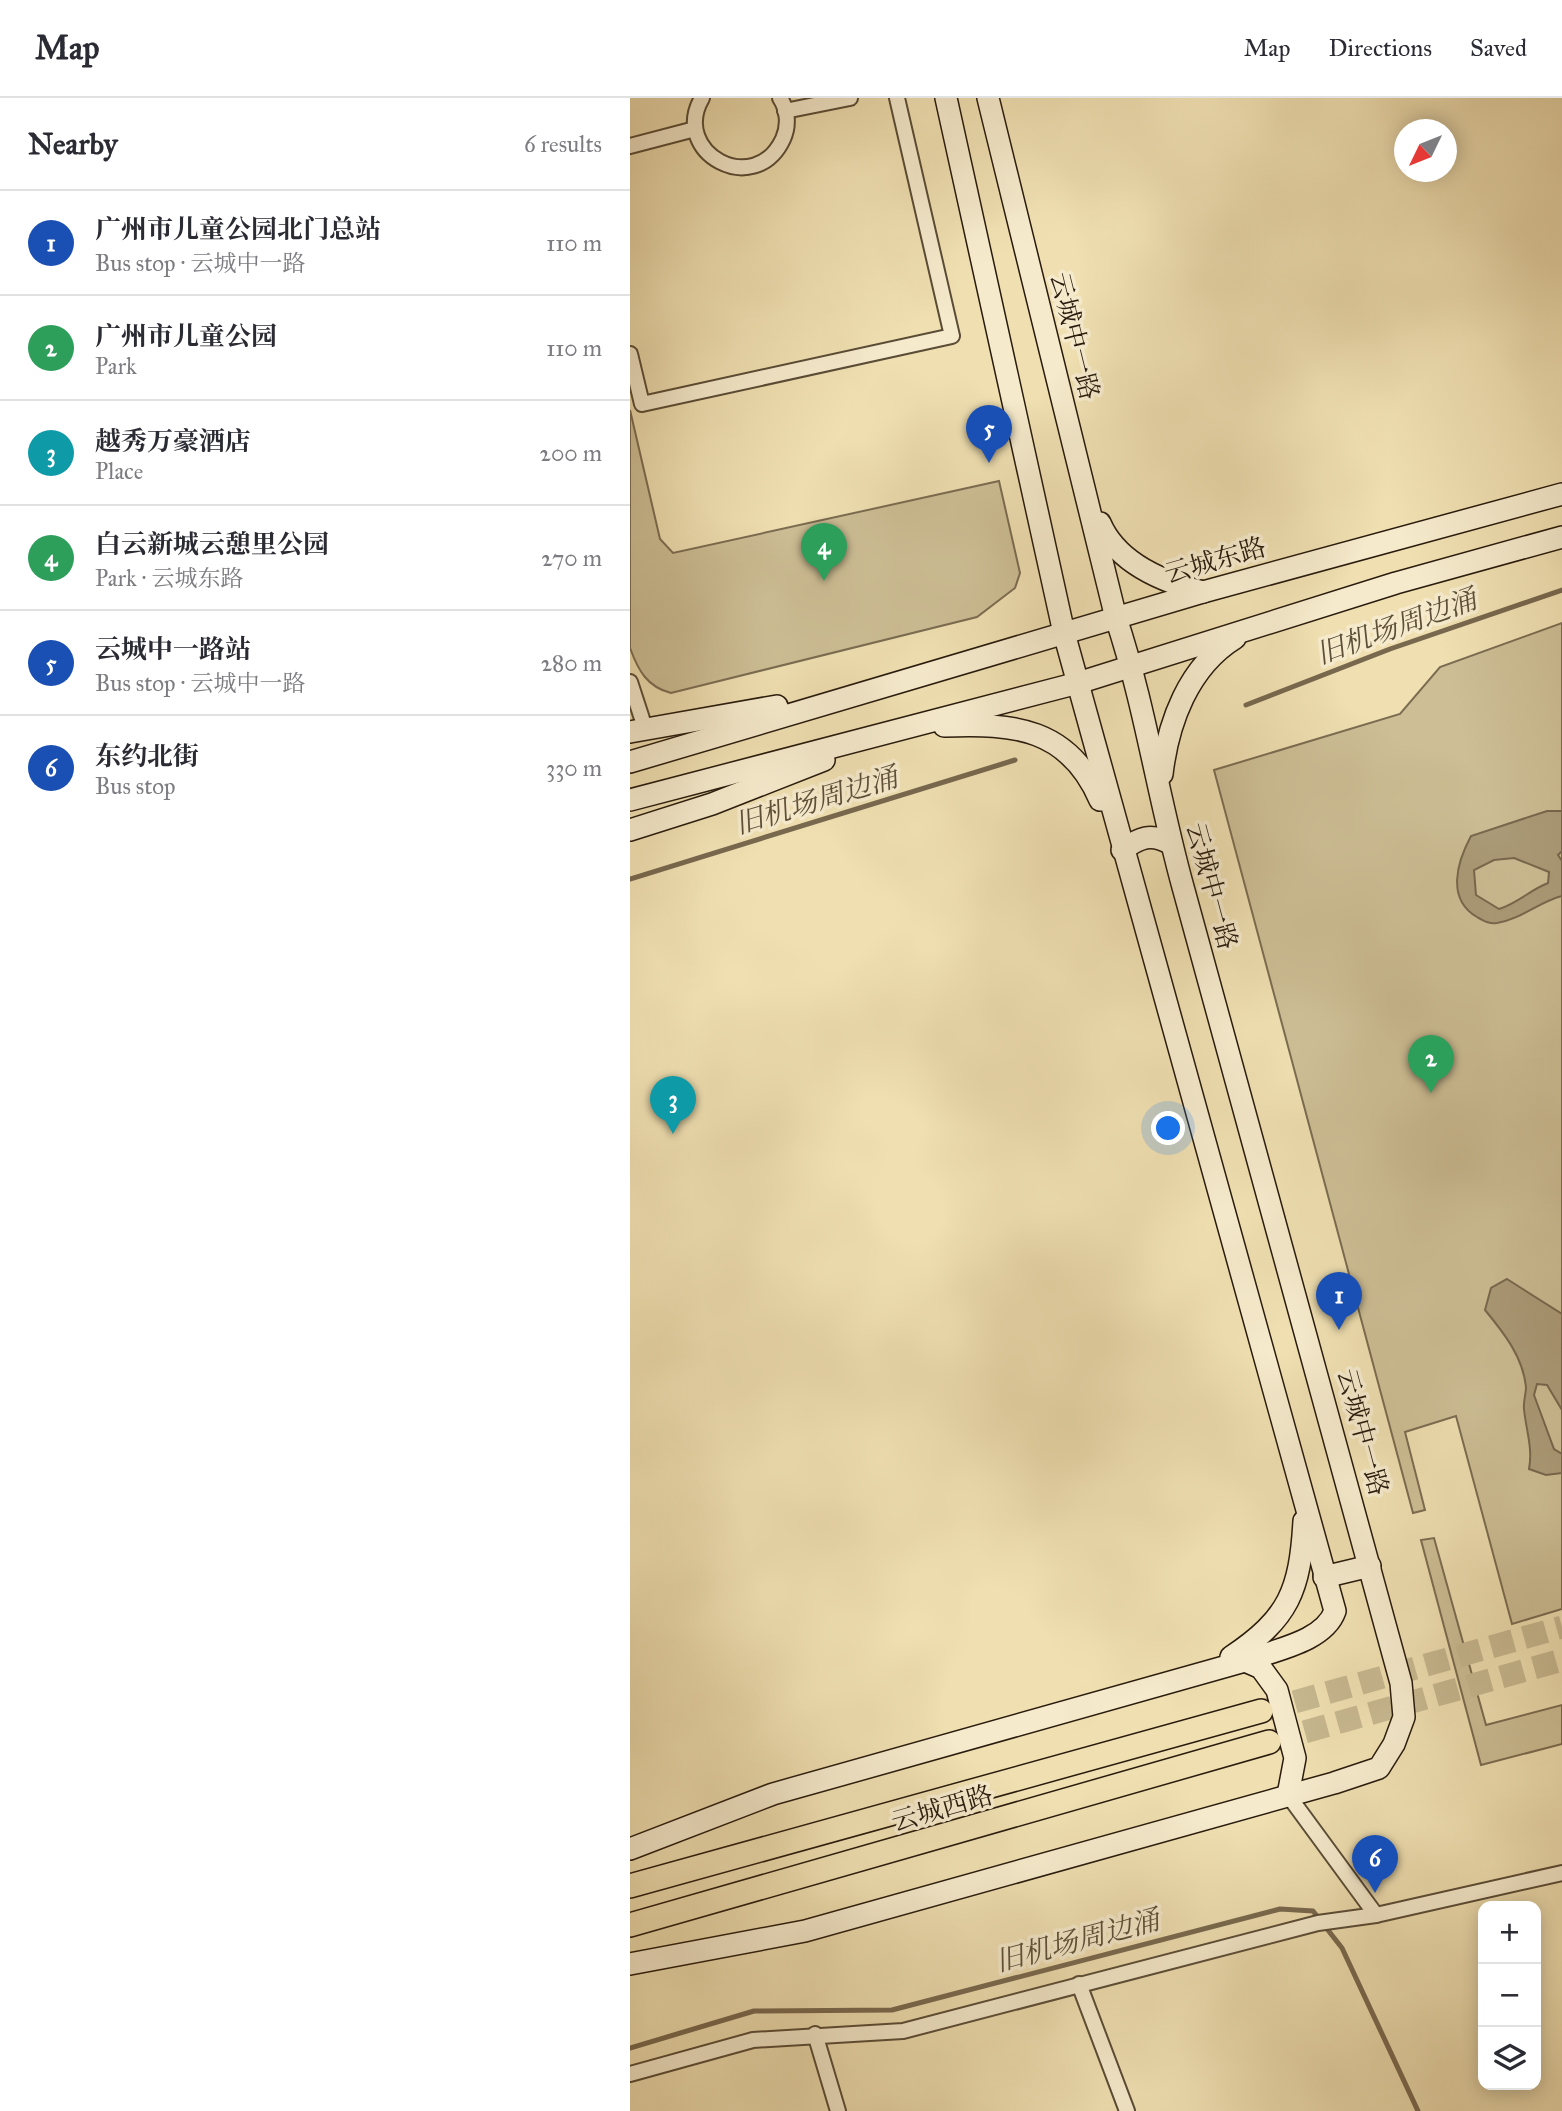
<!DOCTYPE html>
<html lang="en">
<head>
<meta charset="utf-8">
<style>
	body { margin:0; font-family:"IM FELL Great Primer","Noto Serif SC",serif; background:#f2f2f3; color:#2b2b33 }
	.controls { position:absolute; right:21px; bottom:21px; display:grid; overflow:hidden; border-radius:14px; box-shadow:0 4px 18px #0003 }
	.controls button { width:63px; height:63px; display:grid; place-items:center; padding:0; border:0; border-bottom:2px solid #e1e1e2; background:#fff; color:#2b2b33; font:35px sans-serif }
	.compass { position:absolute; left:764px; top:21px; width:63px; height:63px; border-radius:50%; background:#fff; box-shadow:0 4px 18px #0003; rotate:227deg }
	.you { position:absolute; left:539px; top:1031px; width:24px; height:24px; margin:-18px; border:5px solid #fff; border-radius:50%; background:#1a73e8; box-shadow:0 0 0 10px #1a73e833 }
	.badge { display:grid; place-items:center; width:46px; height:46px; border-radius:50%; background:#db2777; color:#fff; font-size:23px; font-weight:700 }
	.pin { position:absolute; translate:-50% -58px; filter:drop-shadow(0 2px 4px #0008) }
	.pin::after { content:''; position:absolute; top:37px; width:24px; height:21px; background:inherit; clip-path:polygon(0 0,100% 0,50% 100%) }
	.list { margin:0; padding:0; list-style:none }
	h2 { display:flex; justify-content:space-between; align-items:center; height:91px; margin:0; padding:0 28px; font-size:30px }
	h2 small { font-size:23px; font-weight:400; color:#7c7c81 }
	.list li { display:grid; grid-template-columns:46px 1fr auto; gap:21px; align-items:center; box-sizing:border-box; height:105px; padding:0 28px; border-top:2px solid #e1e1e2 }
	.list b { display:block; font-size:26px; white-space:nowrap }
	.list p { margin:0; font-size:23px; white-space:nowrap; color:#7c7c81 }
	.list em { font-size:23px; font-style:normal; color:#7c7c81 }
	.icon { flex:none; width:38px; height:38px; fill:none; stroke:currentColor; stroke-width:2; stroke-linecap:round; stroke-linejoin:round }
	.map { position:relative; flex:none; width:932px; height:2013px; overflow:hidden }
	header { display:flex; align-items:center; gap:42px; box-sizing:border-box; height:98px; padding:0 35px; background:#fff; border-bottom:2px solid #e1e1e2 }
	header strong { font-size:33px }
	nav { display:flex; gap:38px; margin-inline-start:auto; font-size:24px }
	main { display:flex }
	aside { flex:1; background:#fff }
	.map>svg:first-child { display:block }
	.green { fill:#cdbe95; stroke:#7b6c51; stroke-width:2 }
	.water { fill:#ac9c79; stroke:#78684e; stroke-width:2; fill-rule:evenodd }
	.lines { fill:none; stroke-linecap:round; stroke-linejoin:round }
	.stream { stroke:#78684e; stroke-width:5 }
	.primary-tunnel { stroke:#c7b890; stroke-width:23; stroke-dasharray:23 11; stroke-linecap:butt }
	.street-casing { stroke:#5a4c36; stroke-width:18 }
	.secondary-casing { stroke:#291b0d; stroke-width:24 }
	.primary-casing { stroke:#291b0d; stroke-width:26 }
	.street { stroke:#f5eacc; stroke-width:14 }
	.secondary { stroke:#f5eacc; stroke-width:21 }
	.primary { stroke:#efdfb1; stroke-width:23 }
	.labels { text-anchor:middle; stroke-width:7; stroke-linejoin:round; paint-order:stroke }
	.street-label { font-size:26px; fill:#291b0d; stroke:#f5eacc }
	.water-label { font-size:28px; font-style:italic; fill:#5d4f38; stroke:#f5eacc }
</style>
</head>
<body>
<header>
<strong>Map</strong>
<nav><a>Map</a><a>Directions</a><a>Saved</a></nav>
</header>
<main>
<aside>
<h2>Nearby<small>6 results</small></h2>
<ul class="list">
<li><span class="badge" style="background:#1a4fb4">1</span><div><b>广州市儿童公园北门总站</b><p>Bus stop · 云城中一路</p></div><em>110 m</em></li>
<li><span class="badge" style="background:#2e9e5b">2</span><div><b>广州市儿童公园</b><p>Park</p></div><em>110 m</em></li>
<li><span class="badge" style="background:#0f9aa8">3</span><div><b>越秀万豪酒店</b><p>Place</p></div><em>200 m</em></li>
<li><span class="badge" style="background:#2e9e5b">4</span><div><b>白云新城云憩里公园</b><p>Park · 云城东路</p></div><em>270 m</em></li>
<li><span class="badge" style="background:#1a4fb4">5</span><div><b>云城中一路站</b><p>Bus stop · 云城中一路</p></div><em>280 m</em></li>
<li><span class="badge" style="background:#1a4fb4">6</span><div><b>东约北街</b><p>Bus stop</p></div><em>330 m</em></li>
</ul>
</aside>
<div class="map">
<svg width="932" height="2013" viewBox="0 0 932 2013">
	<rect width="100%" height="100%" fill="#efdfb1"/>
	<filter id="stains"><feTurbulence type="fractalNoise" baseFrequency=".00286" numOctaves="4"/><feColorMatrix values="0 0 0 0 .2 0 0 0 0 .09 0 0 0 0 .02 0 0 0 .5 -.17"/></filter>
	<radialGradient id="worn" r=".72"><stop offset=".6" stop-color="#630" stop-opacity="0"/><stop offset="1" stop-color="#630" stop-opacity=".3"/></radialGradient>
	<g class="green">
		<path d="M0 312 30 441 43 455 369 383 390 475 385 490 347 519 41 595C17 589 8 572 0 550Z"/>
		<polygon points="932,525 932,1511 882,1526 826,1318 775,1334 795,1412 783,1415 584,672 770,616 810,569"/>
		<polygon points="804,1440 856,1627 932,1607 932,1646 851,1667 791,1442"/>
	</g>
	<g class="water">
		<path d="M917 713H932V753L928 757 932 763V798C909 804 891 821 867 825 859 826 854 823 847 819 816 801 827 764 841 738ZM884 760 919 774 918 785C900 792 888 805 869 811L846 797 844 772 864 762Z"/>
		<path d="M877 1181 932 1216V1312L917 1287 907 1286 904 1297 924 1351 932 1356V1375L916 1377 899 1371C903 1350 896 1332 894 1311 893 1304 896 1297 896 1289 893 1259 874 1235 855 1212L861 1190Z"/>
	</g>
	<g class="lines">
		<g class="stream">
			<polyline points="616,607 760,551 932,492"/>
			<polyline points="0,781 385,662"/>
			<polyline points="0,1950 124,1913 262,1912 650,1811 683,1813 712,1850 788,2013"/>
		</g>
		<g class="primary-tunnel">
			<polyline points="632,1613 932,1529"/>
			<polyline points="642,1643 932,1562"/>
		</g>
		<defs>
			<g id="street">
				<path d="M72 0C40 55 125 101 153 41 159 28 158 12 150 0"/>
				<polyline points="155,13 220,0"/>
				<polyline points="0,48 65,31"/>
				<polyline points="0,256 12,306 322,238 267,0"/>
				<polyline points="0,584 15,630"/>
				<polyline points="746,1817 932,1775"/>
				<polyline points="449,1886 497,2013"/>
				<polyline points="185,1936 208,2013"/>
				<polyline points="0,1976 123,1942 273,1933 688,1825 746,1817 658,1697"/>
			</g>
			<g id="secondary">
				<path d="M470 425C487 465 533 484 573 494"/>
				<path d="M314 628C384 625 439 630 470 702"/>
				<polyline points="0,634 147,608"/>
				<polyline points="0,664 573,494 932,396"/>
				<path d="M532 676C538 625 558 569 605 540"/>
				<polyline points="0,702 448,585 766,485 932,439"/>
				<polyline points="0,732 82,706 194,662"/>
				<path d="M492 752C509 740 521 734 541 746"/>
				<polyline points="694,1479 740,1468"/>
				<path d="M601 1559C659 1520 670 1493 674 1423"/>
				<polyline points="615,1563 631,1570 647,1592 665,1660 658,1697"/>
				<path d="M0 1751 143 1696 615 1563C644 1552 694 1544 705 1513L434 535 316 0"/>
				<path d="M0 1866 175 1833 704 1685 749 1670 764 1646 774 1619 771 1585C700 1319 626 1054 553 789 528 699 515 607 486 520L358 0"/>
			</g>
			<g id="primary">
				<polyline points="0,1788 631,1613"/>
				<polyline points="0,1827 639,1644"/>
			</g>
		</defs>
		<use href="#street" class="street-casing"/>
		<use href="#secondary" class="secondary-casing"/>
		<use href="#primary" class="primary-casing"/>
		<use href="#street" class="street"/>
		<use href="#secondary" class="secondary"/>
		<use href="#primary" class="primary"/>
	</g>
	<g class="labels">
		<g class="street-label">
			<text transform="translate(445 238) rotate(76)" y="9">云城中一路</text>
			<text transform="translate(585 462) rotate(-16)" y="9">云城东路</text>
			<text transform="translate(582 788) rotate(75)" y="9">云城中一路</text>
			<text transform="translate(733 1334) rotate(75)" y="9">云城中一路</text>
			<text transform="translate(312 1710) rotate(-16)" y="9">云城西路</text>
		</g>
		<g class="water-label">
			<text transform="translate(766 528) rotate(-20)" y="10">旧机场周边涌</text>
			<text transform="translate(186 702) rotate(-17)" y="10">旧机场周边涌</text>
			<text transform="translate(447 1842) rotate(-15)" y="10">旧机场周边涌</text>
		</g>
	</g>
	<rect width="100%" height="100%" filter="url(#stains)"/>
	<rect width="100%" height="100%" fill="url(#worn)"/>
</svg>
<div class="controls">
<button>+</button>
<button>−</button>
<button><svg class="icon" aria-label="layers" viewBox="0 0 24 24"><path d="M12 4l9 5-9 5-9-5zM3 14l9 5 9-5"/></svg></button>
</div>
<svg class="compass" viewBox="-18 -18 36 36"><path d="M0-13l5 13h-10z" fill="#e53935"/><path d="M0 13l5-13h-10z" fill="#7c7c81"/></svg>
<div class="you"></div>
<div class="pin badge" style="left:709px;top:1232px;background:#1a4fb4">1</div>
<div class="pin badge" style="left:801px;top:995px;background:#2e9e5b">2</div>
<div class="pin badge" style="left:43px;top:1036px;background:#0f9aa8">3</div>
<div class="pin badge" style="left:194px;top:483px;background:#2e9e5b">4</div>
<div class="pin badge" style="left:359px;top:365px;background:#1a4fb4">5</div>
<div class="pin badge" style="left:745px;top:1795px;background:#1a4fb4">6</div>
</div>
</main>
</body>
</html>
